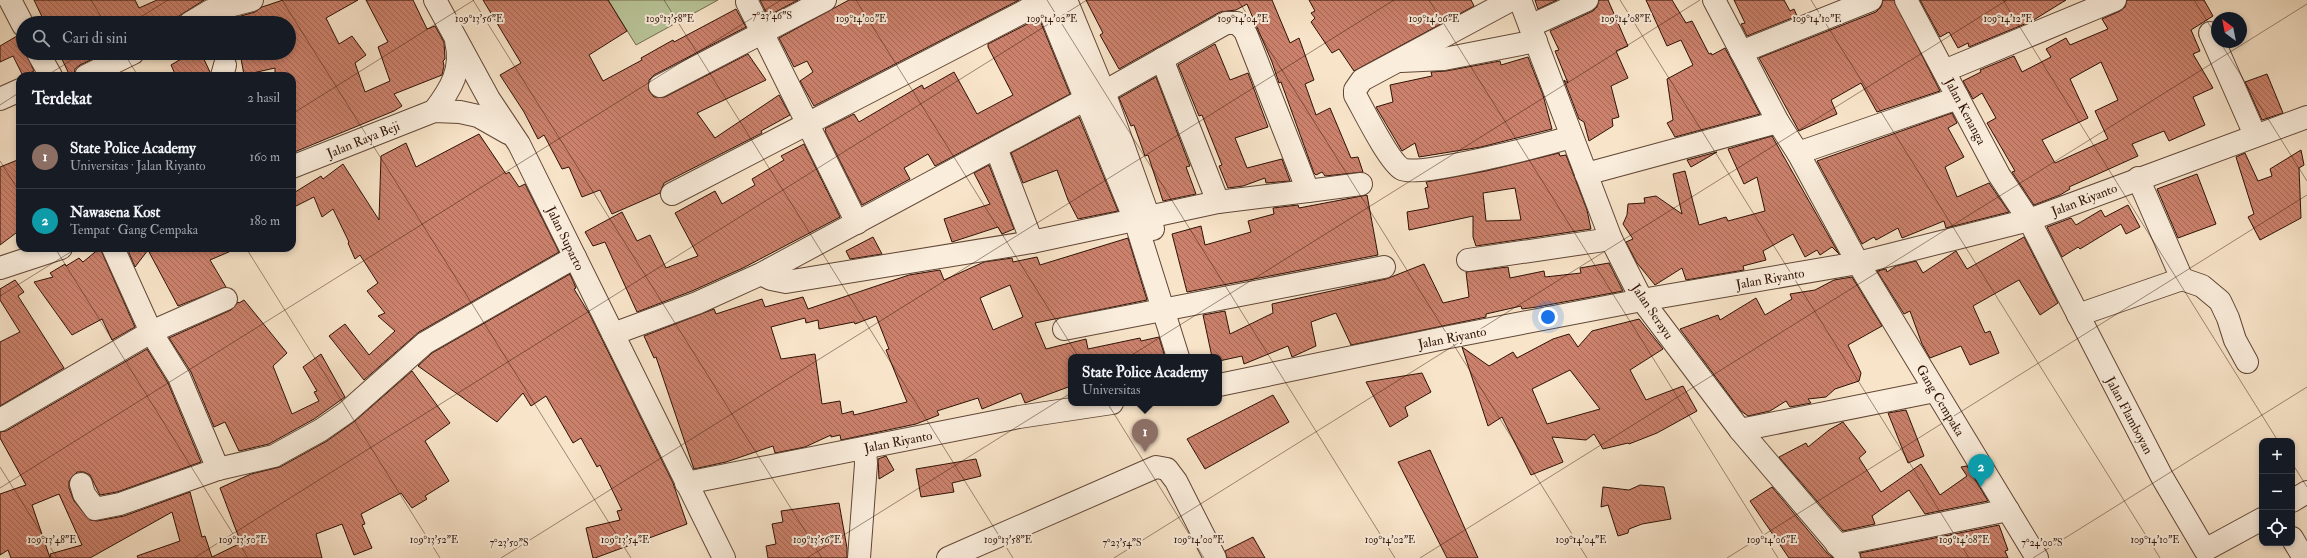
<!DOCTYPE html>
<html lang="id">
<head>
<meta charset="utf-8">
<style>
	body { margin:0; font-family:"IM FELL Double Pica",serif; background:#20242c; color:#f1f3f6 }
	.controls { position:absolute; right:12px; bottom:12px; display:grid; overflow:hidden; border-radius:8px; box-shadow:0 2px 6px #0003 }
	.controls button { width:36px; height:36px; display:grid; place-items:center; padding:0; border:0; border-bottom:1px solid #363941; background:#171b24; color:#f1f3f6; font:20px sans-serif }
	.compass { position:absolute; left:2211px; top:12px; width:36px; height:36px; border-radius:50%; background:#171b24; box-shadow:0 2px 6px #0003; rotate:328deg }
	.you { position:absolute; left:1548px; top:317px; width:14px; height:14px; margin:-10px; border:3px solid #fff; border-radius:50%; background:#1a73e8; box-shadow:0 0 0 6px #1a73e833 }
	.badge { display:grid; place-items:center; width:26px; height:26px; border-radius:50%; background:#c59692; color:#fff; font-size:13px; font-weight:700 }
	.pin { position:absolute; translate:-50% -33px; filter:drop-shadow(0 1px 2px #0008) }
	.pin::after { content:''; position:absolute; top:21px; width:14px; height:12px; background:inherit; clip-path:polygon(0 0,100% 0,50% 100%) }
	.popup { position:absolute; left:1068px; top:354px; width:154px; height:52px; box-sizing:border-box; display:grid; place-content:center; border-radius:8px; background:#171b24; filter:drop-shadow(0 1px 3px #0005); font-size:13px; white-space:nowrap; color:#9ea1a6 }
	.popup b { font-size:15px; color:#f1f3f6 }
	.popup::after { content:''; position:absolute; left:50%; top:100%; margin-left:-8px; border:8px solid transparent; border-top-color:#171b24 }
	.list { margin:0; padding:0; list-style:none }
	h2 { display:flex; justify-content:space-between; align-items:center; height:52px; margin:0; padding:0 16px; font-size:17px }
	h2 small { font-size:13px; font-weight:400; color:#9ea1a6 }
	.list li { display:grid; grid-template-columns:26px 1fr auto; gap:12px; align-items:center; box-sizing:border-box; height:64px; padding:0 16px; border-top:1px solid #363941 }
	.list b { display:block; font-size:15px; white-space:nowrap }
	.list p { margin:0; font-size:13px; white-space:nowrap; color:#9ea1a6 }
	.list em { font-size:13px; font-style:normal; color:#9ea1a6 }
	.icon { flex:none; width:22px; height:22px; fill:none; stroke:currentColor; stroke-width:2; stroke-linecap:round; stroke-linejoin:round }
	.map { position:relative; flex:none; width:2307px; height:558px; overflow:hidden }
	.search { position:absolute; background:#171b24; box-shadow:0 2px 6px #0003; left:16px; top:16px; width:280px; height:44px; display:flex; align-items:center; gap:10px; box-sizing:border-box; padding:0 14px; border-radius:22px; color:#9ea1a6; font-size:15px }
	.panel { position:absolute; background:#171b24; box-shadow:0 2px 6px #0003; left:16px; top:72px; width:280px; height:180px; border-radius:12px }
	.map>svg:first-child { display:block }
	.pitch { fill:#b9c599; stroke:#746c4f }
	.building { fill:url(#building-back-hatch); stroke:#2f1205; fill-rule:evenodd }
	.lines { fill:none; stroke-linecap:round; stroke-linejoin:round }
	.minor-casing { stroke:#614636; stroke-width:24 }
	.minor { stroke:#faeddc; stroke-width:22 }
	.ticks { fill:none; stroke:#2f1205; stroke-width:1; stroke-opacity:0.45 }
	.labels { text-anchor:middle; stroke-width:4; stroke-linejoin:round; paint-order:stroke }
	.street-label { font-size:13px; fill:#2f1205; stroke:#faeddc }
	.ticks-label { font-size:10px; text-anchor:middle; fill:#2f1205; stroke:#faeddc; stroke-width:4; stroke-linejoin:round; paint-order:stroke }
</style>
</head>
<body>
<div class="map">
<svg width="2307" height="558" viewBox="0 0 2307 558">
	<defs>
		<pattern id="building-back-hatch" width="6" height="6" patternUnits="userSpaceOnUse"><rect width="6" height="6" fill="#cb816c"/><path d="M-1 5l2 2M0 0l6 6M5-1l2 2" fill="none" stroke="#a56857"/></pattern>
	</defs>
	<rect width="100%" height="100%" fill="#f8e4c9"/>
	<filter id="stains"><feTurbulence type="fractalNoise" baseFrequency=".005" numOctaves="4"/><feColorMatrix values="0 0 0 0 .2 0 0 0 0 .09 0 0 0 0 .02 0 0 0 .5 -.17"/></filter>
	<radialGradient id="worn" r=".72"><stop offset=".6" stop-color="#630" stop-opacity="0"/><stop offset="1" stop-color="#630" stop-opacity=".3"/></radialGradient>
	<polygon class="pitch" points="608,0 718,0 636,45"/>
	<g class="building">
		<polygon points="34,0 135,0 139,8 157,0 204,0 168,23 79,23 76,18 66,23 45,23"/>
		<polygon points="283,0 358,0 326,18 339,44 352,36 366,55 355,63 365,92 390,81 378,47 388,42 366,0 413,0 427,29 435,26 444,42 445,59 443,61 444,66 442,75 394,94 402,106 394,111 292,153 292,76 275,76 275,68 244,75 240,53 289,53 289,23 224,23 223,21 255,12 262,7"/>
		<polygon points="483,0 608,0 627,31 589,55 603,81 642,60 641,58 673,40 674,42 736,9 746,27 654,75 649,80 649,91 654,97 665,97 748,54 766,80 697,113 715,138 779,95 790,115 761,131 762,133 664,183 660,193 612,214 600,190 582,197 569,167 562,169 544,135 538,139 524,112 500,75 521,63"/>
		<polygon points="760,0 798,0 768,16"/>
		<polygon points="849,0 1019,0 814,106 800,81 813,72 807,61 794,67 779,38"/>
		<polygon points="1086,0 1272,0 1290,43 1299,38 1314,80 1305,84 1316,115 1330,108 1351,158 1358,157 1363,172 1325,176 1322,172 1316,175 1314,173 1281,82 1279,83 1272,62 1247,4 1236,10 1220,12 1119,69 1100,35 1103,33"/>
		<polygon points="1309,0 1471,0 1474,6 1354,71 1339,49 1332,53 1311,22 1315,18 1311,13 1315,11"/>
		<polygon points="1535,0 1557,0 1538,9"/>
		<polygon points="1599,0 1608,0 1628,46 1616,51 1628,78 1611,86 1619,117 1612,119 1613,126 1589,141 1584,122 1579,119 1564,80 1568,83 1555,51 1559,50 1550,31 1593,11 1597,7"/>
		<polygon points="1646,0 1672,0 1686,23 1692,21 1709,54 1711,53 1712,55 1725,48 1760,114 1675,137 1667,123 1673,120 1667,79 1693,65 1681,40 1667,46"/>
		<polygon points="1734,0 1784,0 1790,11 1794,9 1797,16 1747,36 1741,24 1745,23"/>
		<polygon points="1883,0 1894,0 1940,91 1877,112 1861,83 1831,100 1837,114 1799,131 1759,58 1876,12 1881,7"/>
		<polygon points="1920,0 2066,0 2032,21 1969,47 1968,43 1958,48 1949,32 1940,37"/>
		<path d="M2127 0H2204L2213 16 2191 30 2200 51 2193 54 2213 88 2193 97 2205 125 2169 141 2164 131 2132 144 2138 156 2069 187 2070 189 2060 195 2034 205 2012 172 2015 171 1987 123 1996 118 1982 93 1973 99 1963 81 1981 72 1980 70 2014 56 2022 72 2051 57 2046 49 2066 38 2070 45 2108 29 2102 19 2120 11 2125 7ZM2101 62 2118 100 2095 111 2108 139 2055 163 2042 140 2088 118 2070 79Z"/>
		<polygon points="1039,18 1070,94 935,166 928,154 904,168 910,179 862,205 825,131 826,128 854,114 859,122 922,85 924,89 954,72 977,114 1013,95 988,47 988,44"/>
		<polygon points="17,36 23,37 23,53 26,53 34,71 23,76 13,56 0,62 0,46"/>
		<polygon points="1215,44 1230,80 1248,73 1268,127 1235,138 1247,168 1282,159 1290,181 1266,183 1265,178 1243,186 1228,188 1219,166 1222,165 1202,115 1199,116 1178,65"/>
		<polygon points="59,53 105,53 80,65 75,69 74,76 70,76"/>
		<polygon points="191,53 201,53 210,72 210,76 176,76 171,65"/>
		<polygon points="1528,57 1543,95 1552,129 1481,147 1419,157 1415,143 1402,151 1376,107 1393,102 1390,85 1432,76 1431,72 1446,71 1500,61 1501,65"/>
		<polygon points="2267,74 2283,113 2262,120 2245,82"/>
		<polygon points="1156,77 1190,166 1186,167 1196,194 1163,201 1148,155 1145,156 1134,125 1131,126 1119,98"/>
		<polygon points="1952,113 1957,123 1948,128 1964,157 1945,167 1957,197 1989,183 2009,212 1946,228 1944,221 1902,238 1898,228 1876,240 1874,237 1862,244 1817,161"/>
		<polygon points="1079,117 1118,211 1078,219 1068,200 1057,170 1023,183 1011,153"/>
		<polygon points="479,134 506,174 509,172 519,187 525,184 559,252 419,332 364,380 329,336 345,324 369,355 395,331 378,316 385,313 367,291 378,283 360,255 355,259 348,243 349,242 333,209 322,217 314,197 292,208 292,194 321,176 323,179 343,164 379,220 381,156 406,143 416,167"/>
		<polygon points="1772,136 1839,254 1832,247 1820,255 1817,250 1805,257 1793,234 1763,251 1766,260 1743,266 1744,270 1686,280 1682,268 1655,285 1637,263 1626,242 1633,239 1623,224 1627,215 1628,204 1645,203 1644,198 1656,196 1682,214 1673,174 1685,171 1699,225 1726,217 1728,221 1765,211 1757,177 1744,184 1728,149"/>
		<polygon points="804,144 840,217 743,268 692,291 637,312 605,242 593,246 585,232 622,212 637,241 650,235 666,268 698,256 675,213 715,191 722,204 755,185 752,179 784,160 781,156"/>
		<polygon points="2301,150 2304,165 2299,168 2301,218 2260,240 2248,217 2254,214 2236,157 2245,153 2258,181 2272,176 2270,169"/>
		<polygon points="1717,152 1691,167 1687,160"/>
		<path d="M1559 153 1560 156 1566 155 1587 210 1591 229 1476 246 1473 237V216L1409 230 1407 212 1429 208 1425 188 1428 187 1426 182 1486 171ZM1515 188 1521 220 1486 221 1483 193Z"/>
		<polygon points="20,159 20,230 0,245 0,167"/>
		<polygon points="989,165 1014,229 1002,234 998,227 952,242 944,219 990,204 974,173"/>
		<polygon points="2197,174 2216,224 2178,238 2157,189"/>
		<polygon points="1367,195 1378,255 1187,292 1172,234 1201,226 1205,245 1251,232 1248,221 1274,214 1273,208 1298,205 1299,208"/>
		<polygon points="2128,205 2140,227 2126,234 2121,224 2080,249 2078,247 2062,257 2047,227 2071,218 2076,225 2101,210 2105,217"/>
		<polygon points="873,237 882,254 850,259 846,251"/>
		<polygon points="2024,237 2058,303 2040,315 2019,280 1973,306 1985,333 1990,331 1999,353 1970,365 1961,346 1930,358 1922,344 1910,311 1904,314 1877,271 1886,269 1887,272 1896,266 1916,261 1923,273 1956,251 1967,269"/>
		<path d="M1128 238 1147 300 1035 323 1046 349 1086 339 1088 349 1140 338 1141 341 1159 337 1165 357H1071V386L1025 403 1021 393 982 409 978 398 937 411 939 415 916 424 841 440 840 435 831 437V435L805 447 775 453 773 446 726 462 694 469 656 357 654 358 644 336 714 309 716 314 762 299 765 307 803 297 808 309 909 275 940 270 944 280 984 262 1012 258 1013 262 1037 257 1040 265ZM1010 285 1023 317 993 330 980 298ZM876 316 889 349 886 350 907 402 854 415 853 411 842 414 840 401 822 404 815 354 781 359 771 327 805 318 806 323 818 320 819 329 854 322 855 324Z"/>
		<polygon points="100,248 135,327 112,340 102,319 72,335 34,282 53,277 50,273 65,264 66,266 79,258 83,262"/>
		<polygon points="127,248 238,248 210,260 226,287 178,306 148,250 135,267"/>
		<polygon points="1609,263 1623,291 1537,307 1522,309 1521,306 1486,314 1486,317 1351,345 1336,313 1311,322 1316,346 1292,357 1288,346 1244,364 1242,356 1219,361 1219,357 1212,357 1203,315 1225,311 1230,334 1273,313 1272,304 1386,279 1424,264 1443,303 1469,297 1466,272 1508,267 1510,278 1544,271 1545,277 1581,273 1580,268"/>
		<polygon points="570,274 576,288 574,289 590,315 673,483 687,524 595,558 593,558 586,528 620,520 617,511 622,510 600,465 597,467 581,438 573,443 546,396 531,406 523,393 497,422 418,366 432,353"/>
		<polygon points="1852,277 1882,326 1848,345 1861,373 1859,381 1835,389 1826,397 1808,399 1811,403 1790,407 1786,401 1770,411 1748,416 1741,411 1680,329 1718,315 1720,320 1756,298 1765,315 1792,299 1790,294 1815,290 1834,280"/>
		<polygon points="15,280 24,292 18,296 64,368 0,406 0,342 20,332 0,300 0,289"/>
		<polygon points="244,300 287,353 273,366 292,414 319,401 314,392 317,391 303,367 321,354 345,397 314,419 269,444 239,451 225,422 214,427 191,372 169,338 231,310 238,302 239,303"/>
		<path d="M1639 319 1663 349 1630 370 1646 400 1683 386 1697 411 1657 433 1629 444 1628 443 1603 449 1594 434 1586 440 1552 437 1563 462 1531 475 1502 417 1488 426 1462 347 1489 366 1513 352 1517 358 1553 339 1569 334 1578 347 1592 331ZM1570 370 1600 409 1547 424 1532 389Z"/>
		<polygon points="147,349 168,383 201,462 117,492 100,495 90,475 84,472 77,472 69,481 69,488 74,501 90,520 97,521 124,516 190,492 202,537 205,536 212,557 241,543 220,488 251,474 280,467 327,441 355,421 412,371 450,423 425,441 449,481 425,496 427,499 412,508 401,493 361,514 365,524 362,525 372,548 354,555 342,524 316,534 322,558 138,558 137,556 180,541 172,512 90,558 51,558 50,554 82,545 59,494 32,505 50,558 11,558 8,550 0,555 0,494 26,485 0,438 0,432 6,431"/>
		<polygon points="1422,373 1431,392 1405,407 1408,416 1390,427 1366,382"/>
		<polygon points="1273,395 1289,422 1205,469 1187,439"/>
		<polygon points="1906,410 1924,456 1908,463 1888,413"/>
		<polygon points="1843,422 1866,452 1859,458 1881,492 1921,464 1940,495 1967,476 1961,467 1967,466 1988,501 1925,514 1909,490 1872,516 1875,524 1843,531 1779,457 1806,443 1808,447 1829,430"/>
		<polygon points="1430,450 1478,558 1447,558 1398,462"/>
		<polygon points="886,456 894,470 879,479 878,459"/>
		<polygon points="976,459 981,476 952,483 954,492 921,497 916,469"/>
		<polygon points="1640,485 1664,487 1671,519 1642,524 1629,529 1628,533 1618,536 1608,505 1601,507 1603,487 1629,490"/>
		<polygon points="1772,487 1827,553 1833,558 1789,558 1750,501"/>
		<polygon points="839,503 847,548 847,558 768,558 766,546 776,544 772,524 783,522 781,511"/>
		<polygon points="1999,525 2008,550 2005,551 2008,558 1861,558 1860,553"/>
		<polygon points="1253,537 1265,558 1227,558 1225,551"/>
	</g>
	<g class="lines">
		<defs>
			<g id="minor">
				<polyline points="10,0 23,25"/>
				<polyline points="435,0 489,99 519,144 724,558"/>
				<polyline points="1045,0 1135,220 1178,357"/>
				<polyline points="1066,0 1104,92 1153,229"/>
				<path d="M1511 0 1362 80 1355 90V95C1363 109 1389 162 1402 169 1418 178 1547 144 1571 137"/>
				<polyline points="1520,0 1611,239 1642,300 1740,430 1849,558"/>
				<polyline points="1714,0 1778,122 1798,153 1858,263 2037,558"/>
				<polyline points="1906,0 1999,175 2029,220 2162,477 2205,550 2262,519"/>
				<polyline points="747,2 857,223"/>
				<polyline points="190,23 210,11 252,0"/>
				<polyline points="1530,26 1587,0"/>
				<polyline points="2210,33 2255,135"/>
				<polyline points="1741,52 1871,0"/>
				<polyline points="38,53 51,76"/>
				<polyline points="1162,59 1218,202"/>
				<polyline points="1401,61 1444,59 1536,41"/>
				<polyline points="1944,71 2115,0"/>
				<polyline points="86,76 133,53"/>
				<polyline points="222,76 225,65"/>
				<polyline points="660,86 825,0"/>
				<polyline points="0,99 20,90"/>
				<path d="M434 111C451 89 463 69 456 41"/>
				<polyline points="996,148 1032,242"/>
				<polyline points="1798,153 1958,98"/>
				<polyline points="292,167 434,111 460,112 478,116 508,133"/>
				<polyline points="1586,174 1778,122"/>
				<polyline points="2138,178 2182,279 2202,286 2220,301 2228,318 2235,340 2247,362"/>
				<polyline points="1308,191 1361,184"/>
				<polyline points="672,194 1046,0"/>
				<polyline points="1468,260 1611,239"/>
				<polyline points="0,268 61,248"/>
				<polyline points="2078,315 2182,279"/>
				<polyline points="1064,329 1384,267"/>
				<polyline points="613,334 697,303 761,274 1086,99 1104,92 1226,23 1237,23 1245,31 1308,191 1218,202 1032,242 786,282 771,279 761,274"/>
				<polyline points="1219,385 1444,338 1642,300 1858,263 2029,220 2307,117"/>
				<polyline points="0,420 151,332 113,248"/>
				<polyline points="1740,430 1935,391"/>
				<polyline points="218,469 179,377 151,332 226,299"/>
				<polyline points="686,483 1019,417 1112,403"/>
				<polyline points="81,484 84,494 95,509 120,504 218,469 274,456 321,430 347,412 425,343 575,257"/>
				<polyline points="2292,501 2307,492"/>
				<polyline points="2292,538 2304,558"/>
				<polyline points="1837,545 2008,510"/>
				<polyline points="859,558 866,464 865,448"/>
				<polyline points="948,558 1156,467 1167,469 1176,481 1215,558"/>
			</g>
		</defs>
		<use href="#minor" class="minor-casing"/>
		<use href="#minor" class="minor"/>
	</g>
	<path class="ticks" d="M91 0 105 23M282 0 631 558M473 0 822 558M664 0 1013 558M856 0 1204 558M1047 0 1395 558M1238 0 1587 558M1429 0 1778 558M1620 0 1969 558M1811 0 2160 558M2003 0 2278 441M2194 0 2217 37M131 23 168 0M2220 42 2307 181M124 53 138 76M46 76 83 53M0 105 20 92M292 114 474 0M0 161 20 193M55 248 248 558M246 248 440 558M0 296 77 248M2292 463 2307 487M0 467 57 558M0 488 781 0M194 558 1087 0M501 558 1394 0M807 558 1700 0M1114 558 2007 0M1420 558 2307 4M1727 558 2307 195M2033 558 2307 387"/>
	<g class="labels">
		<g class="street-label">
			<text transform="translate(1966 111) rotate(62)" y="5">Jalan Kenanga</text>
			<text transform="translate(363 139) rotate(-22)" y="5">Jalan Raya Beji</text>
			<text transform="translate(2084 199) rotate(-21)" y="5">Jalan Riyanto</text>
			<text transform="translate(566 238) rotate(64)" y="5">Jalan Suparto</text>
			<text transform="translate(1770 278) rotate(-10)" y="5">Jalan Riyanto</text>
			<text transform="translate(1653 311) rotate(56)" y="5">Jalan Serayu</text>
			<text transform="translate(1452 337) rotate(-11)" y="5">Jalan Riyanto</text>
			<text transform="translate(1941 400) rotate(59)" y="5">Gang Cempaka</text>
			<text transform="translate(2130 415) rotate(62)" y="5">Jalan Flamboyan</text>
			<text transform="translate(898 441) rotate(-11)" y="5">Jalan Riyanto</text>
		</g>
	</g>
	<g class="ticks-label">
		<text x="772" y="19">7°23'46"S</text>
		<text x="1052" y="22">109°14'02"E</text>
		<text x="1243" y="22">109°14'04"E</text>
		<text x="1434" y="22">109°14'06"E</text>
		<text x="479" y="22">109°13'56"E</text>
		<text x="670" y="22">109°13'58"E</text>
		<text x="861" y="22">109°14'00"E</text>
		<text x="1626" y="22">109°14'08"E</text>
		<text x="1817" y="22">109°14'10"E</text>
		<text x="2008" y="22">109°14'12"E</text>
		<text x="52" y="543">109°13'48"E</text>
		<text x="243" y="543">109°13'50"E</text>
		<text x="434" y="543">109°13'52"E</text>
		<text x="625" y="543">109°13'54"E</text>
		<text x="817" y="543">109°13'56"E</text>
		<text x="1008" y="543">109°13'58"E</text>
		<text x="1199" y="543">109°14'00"E</text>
		<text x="1390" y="543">109°14'02"E</text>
		<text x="1581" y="543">109°14'04"E</text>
		<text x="1772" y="543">109°14'06"E</text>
		<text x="1964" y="543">109°14'08"E</text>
		<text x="2155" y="543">109°14'10"E</text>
		<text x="509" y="546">7°23'50"S</text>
		<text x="1122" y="546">7°23'54"S</text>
		<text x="2042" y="546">7°24'00"S</text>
	</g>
	<rect width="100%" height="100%" filter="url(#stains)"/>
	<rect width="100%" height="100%" fill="url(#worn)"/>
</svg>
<div class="controls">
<button>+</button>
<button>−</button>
<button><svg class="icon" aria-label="locate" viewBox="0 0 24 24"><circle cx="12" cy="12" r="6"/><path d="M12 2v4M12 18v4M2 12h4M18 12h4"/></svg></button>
</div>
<svg class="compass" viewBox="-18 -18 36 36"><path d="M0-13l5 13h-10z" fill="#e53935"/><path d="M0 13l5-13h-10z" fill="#9ea1a6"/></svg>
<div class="you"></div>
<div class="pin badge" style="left:1145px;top:452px;background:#8d6e63">1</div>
<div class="popup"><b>State Police Academy</b>Universitas</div>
<div class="pin badge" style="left:1981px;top:487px;background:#0f9aa8">2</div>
<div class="search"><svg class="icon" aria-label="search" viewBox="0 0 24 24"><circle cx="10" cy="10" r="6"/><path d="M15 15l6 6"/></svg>Cari di sini</div>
<section class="panel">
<h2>Terdekat<small>2 hasil</small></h2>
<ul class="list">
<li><span class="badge" style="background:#8d6e63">1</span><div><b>State Police Academy</b><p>Universitas · Jalan Riyanto</p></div><em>160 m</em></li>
<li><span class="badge" style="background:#0f9aa8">2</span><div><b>Nawasena Kost</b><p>Tempat · Gang Cempaka</p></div><em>180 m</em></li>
</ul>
</section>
</div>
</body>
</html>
